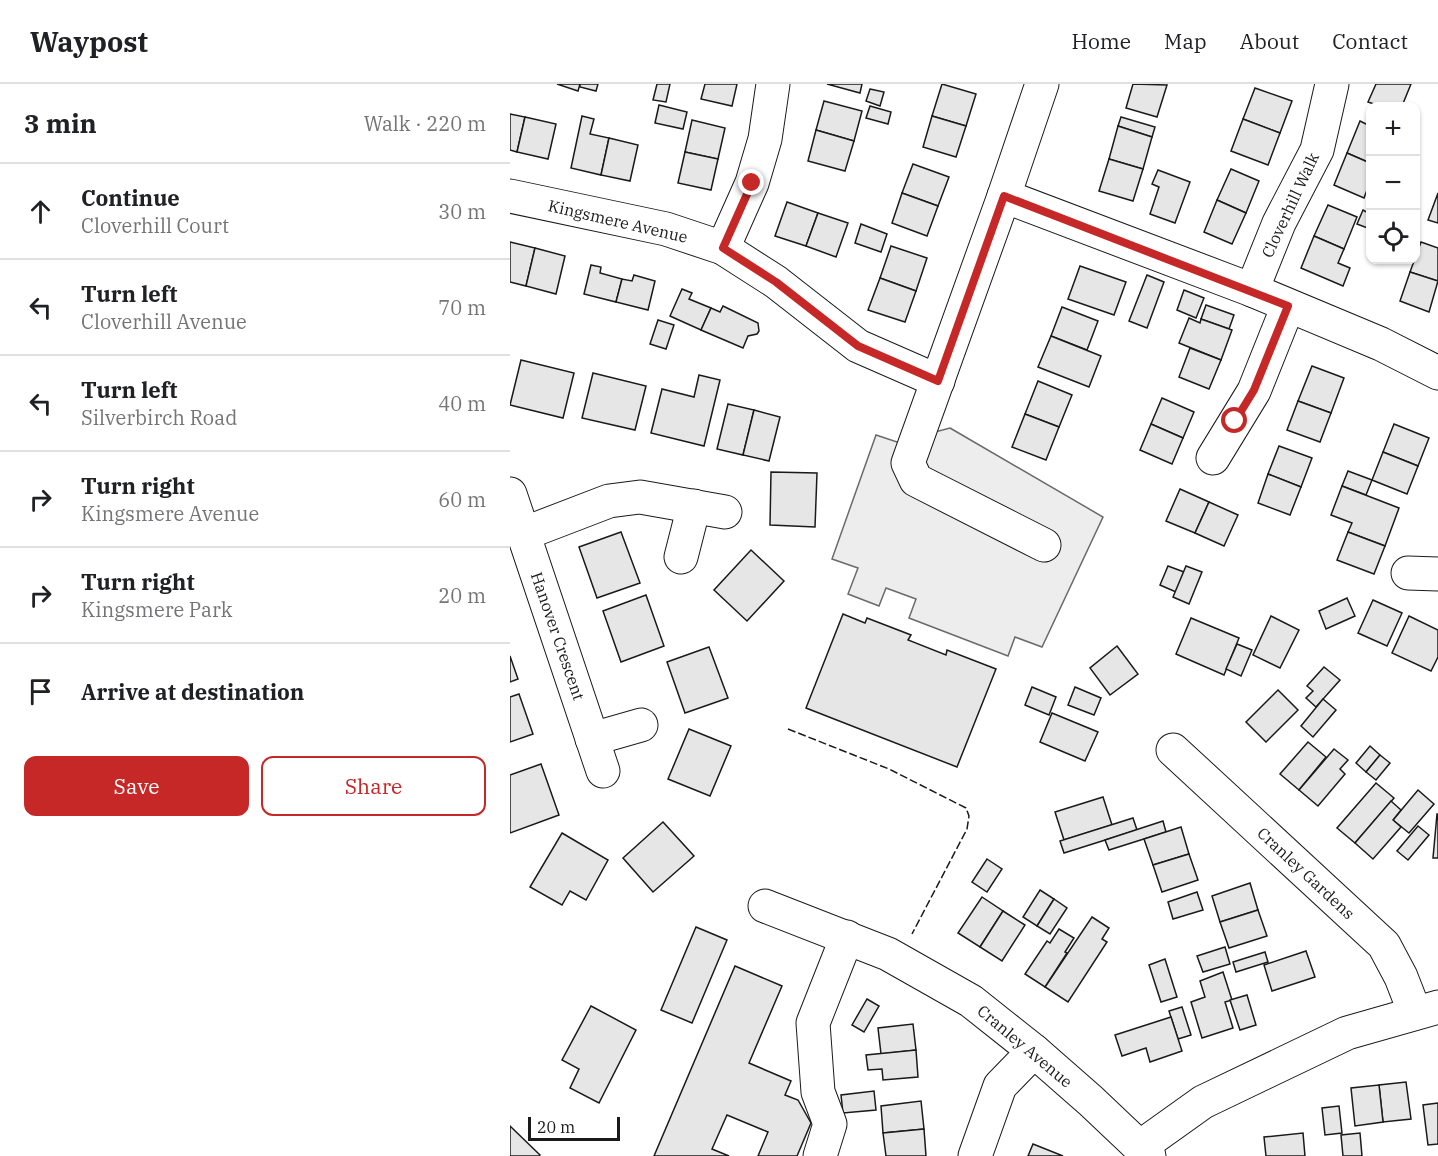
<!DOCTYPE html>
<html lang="en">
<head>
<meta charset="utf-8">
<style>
	body { margin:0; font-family:"IBM Plex Serif",serif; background:#f2f2f2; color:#202124 }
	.controls { position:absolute; right:18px; top:18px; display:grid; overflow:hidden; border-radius:12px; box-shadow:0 2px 4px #0004 }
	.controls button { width:54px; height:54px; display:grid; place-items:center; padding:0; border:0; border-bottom:2px solid #e0e0e0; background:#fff; color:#202124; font:30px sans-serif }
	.scale { position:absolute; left:18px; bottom:15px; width:92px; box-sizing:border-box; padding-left:6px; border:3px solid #1a1a1a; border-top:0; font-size:16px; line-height:21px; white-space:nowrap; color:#1a1a1a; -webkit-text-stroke:4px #fff; paint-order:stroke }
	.stop { position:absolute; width:18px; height:18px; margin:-14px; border:4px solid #c62828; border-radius:50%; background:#fff }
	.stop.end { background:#c62828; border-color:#fff; box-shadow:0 2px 6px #0008 }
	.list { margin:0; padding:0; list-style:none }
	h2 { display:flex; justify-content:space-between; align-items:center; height:78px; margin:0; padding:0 24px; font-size:26px }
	h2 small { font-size:20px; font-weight:400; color:#757577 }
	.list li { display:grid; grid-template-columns:39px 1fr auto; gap:18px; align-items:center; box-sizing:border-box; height:96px; padding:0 24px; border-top:2px solid #e0e0e0 }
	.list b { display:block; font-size:22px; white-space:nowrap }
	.list p { margin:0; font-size:20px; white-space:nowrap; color:#757577 }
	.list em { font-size:20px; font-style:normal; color:#757577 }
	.actions { display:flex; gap:12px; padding:18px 24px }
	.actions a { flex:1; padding:14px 0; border:2px solid #c62828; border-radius:12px; text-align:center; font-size:21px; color:#c62828 }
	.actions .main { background:#c62828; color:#fff }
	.icon { flex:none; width:33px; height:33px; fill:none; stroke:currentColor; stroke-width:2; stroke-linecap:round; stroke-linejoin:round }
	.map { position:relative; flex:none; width:928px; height:1072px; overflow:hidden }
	header { display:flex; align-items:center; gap:36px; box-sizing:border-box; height:84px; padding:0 30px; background:#fff; border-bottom:2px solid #e0e0e0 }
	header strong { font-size:28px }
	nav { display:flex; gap:33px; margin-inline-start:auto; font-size:21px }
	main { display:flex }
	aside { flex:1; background:#fff }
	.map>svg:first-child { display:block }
	.parking { fill:#ededed; stroke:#6a6a6a; stroke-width:1.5 }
	.building { fill:#e6e6e6; stroke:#1a1a1a; stroke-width:1.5 }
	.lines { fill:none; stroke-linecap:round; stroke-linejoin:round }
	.minor-casing { stroke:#1a1a1a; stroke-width:35 }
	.minor { stroke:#fff; stroke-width:33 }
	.fence { stroke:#1a1a1a; stroke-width:1.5; stroke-dasharray:8 3; stroke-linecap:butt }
	.route { stroke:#c62828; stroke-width:8 }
	.labels { text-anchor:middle; stroke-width:4.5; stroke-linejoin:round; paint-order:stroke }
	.street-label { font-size:16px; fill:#1a1a1a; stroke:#fff }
</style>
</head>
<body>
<header>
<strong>Waypost</strong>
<nav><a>Home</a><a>Map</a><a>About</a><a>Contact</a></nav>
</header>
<main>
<aside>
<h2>3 min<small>Walk · 220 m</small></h2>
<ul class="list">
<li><svg class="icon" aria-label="ahead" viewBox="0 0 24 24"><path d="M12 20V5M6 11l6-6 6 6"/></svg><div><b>Continue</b><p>Cloverhill Court</p></div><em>30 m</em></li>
<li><svg class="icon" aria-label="left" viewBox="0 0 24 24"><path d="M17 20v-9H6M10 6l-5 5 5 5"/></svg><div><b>Turn left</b><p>Cloverhill Avenue</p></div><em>70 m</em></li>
<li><svg class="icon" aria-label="left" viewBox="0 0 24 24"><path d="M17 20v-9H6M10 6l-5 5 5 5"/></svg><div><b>Turn left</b><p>Silverbirch Road</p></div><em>40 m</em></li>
<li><svg class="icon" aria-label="right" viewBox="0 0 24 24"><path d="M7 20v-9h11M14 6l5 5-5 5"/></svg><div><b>Turn right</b><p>Kingsmere Avenue</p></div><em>60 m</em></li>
<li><svg class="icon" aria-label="right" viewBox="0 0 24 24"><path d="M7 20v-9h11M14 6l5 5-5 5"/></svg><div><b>Turn right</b><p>Kingsmere Park</p></div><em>20 m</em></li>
<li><svg class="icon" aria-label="arrive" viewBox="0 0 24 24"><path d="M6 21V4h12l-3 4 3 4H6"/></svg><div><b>Arrive at destination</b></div></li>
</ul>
<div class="actions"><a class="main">Save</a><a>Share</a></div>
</aside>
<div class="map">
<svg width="928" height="1072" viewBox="0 0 928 1072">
	<rect width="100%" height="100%" fill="#fff"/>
	<polygon class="parking" points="440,344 593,433 532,563 505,553 498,572 399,534 406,515 376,504 369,522 338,510 348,484 322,475 366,351 387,358"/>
	<g class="building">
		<polygon points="47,0 70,0 68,7"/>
		<polygon points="70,0 88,0 86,7 70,3"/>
		<polygon points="147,0 160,0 156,18 143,16"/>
		<polygon points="195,0 227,0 222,22 191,15"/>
		<polygon points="317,0 352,0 350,9"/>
		<polygon points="432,0 466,10 456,42 422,32"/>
		<polygon points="623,0 657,1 647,33 616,24"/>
		<polygon points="866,0 901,0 892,22 870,22 858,18"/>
		<polygon points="745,4 782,17 770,49 733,35"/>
		<polygon points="360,5 374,8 370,22 356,17"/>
		<polygon points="314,17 352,27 344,57 306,46"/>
		<polygon points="149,21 177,28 173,45 145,39"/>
		<polygon points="360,22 381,28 378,40 356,34"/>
		<polygon points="0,30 15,33 7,68 0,66"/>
		<polygon points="72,32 84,35 80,50 99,54 91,91 61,84"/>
		<polygon points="422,32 456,42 446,73 413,63"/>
		<polygon points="15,33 46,40 38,75 7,68"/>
		<polygon points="611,33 645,43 642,53 608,42"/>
		<polygon points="733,35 770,49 758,81 721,67"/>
		<polygon points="182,36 215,44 208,75 175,68"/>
		<polygon points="850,37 860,42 860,79 837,69"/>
		<polygon points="608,42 642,53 633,85 599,75"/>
		<polygon points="306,46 344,57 335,87 298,77"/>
		<polygon points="99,54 128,61 120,97 91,91"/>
		<polygon points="175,68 208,75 201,106 168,99"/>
		<polygon points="837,69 860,79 860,98 854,114 824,101"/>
		<polygon points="599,75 633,85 623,117 589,107"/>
		<polygon points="403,80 439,93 428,122 392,109"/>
		<polygon points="721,85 749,97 736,129 707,116"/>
		<polygon points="648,86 680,98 665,139 640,130 649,103 642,100"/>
		<polygon points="392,109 428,122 417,152 382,139"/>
		<polygon points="928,109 928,139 918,136"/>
		<polygon points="707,116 736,129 722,160 694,148"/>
		<polygon points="277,118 308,129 296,162 265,152"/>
		<polygon points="818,121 847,133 834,165 804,152"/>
		<polygon points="853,126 860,130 860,145 847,140"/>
		<polygon points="308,129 338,139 326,173 296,162"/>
		<polygon points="351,140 377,150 371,168 345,159"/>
		<polygon points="804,152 834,165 828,179 840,184 833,202 791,184"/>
		<polygon points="0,158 25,164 16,202 0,198"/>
		<polygon points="911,158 928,164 928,197 900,188"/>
		<polygon points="381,162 417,174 406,207 370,194"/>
		<polygon points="25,164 55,172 46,210 16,202"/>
		<polygon points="81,181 91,183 90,189 112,195 106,218 74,210"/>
		<polygon points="570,182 616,198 604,231 558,215"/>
		<polygon points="900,188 928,197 919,228 890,217"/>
		<polygon points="124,191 145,197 138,226 106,218 112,195 122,197"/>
		<polygon points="637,191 654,198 637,244 619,237"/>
		<polygon points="370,194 406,207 395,238 358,226"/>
		<polygon points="172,205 182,209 179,215 201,224 191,246 160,232"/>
		<polygon points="674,206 694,214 686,234 667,226"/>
		<polygon points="696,221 724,231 719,245 691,235"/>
		<polygon points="213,222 248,239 249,247 247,250 238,252 233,264 191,246 201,224 210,228"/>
		<polygon points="552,223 588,237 577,266 541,252"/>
		<polygon points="679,234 690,239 691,235 722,246 711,276 669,259"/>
		<polygon points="148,236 164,241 156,265 140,260"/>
		<polygon points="541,252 591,272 579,303 528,283"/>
		<polygon points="680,264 711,276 699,305 669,293"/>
		<polygon points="11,276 64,289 53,334 0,321"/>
		<polygon points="802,282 834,294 821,329 788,317"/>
		<polygon points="83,289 136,302 125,346 72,334"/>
		<polygon points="189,291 210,296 194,362 141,349 152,305 184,313"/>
		<polygon points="528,297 562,311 549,343 515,330"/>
		<polygon points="652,314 684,328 673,354 641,340"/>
		<polygon points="788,317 821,329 810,358 777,346"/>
		<polygon points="218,320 244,326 233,371 207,365"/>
		<polygon points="244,326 270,333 259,377 233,371"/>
		<polygon points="515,330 549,343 536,376 502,363"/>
		<polygon points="641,340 673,354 662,380 630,366"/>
		<polygon points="884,340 919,354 908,382 873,368"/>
		<polygon points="769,362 802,374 791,403 758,390"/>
		<polygon points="873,368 908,382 897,410 862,396"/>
		<polygon points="838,387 862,396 856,411 832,402"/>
		<polygon points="261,388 307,389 305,443 260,441"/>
		<polygon points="758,390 791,403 780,431 748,419"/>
		<polygon points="832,402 889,424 875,462 838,448 842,439 821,431"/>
		<polygon points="670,405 699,418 685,449 656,437"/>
		<polygon points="699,418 728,431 714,462 685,449"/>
		<polygon points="111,448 130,499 87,514 69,463"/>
		<polygon points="838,448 875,462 864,490 827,476"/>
		<polygon points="241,466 274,497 237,537 204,506"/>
		<polygon points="658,482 674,488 666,508 650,501"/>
		<polygon points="676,482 692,488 679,520 663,513"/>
		<polygon points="136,511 154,562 111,578 93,527"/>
		<polygon points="837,514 845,532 816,545 809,527"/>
		<polygon points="863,516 892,529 877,562 848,549"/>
		<polygon points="333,530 355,539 357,534 401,551 398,556 436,571 437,566 486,585 447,683 296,624"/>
		<polygon points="761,532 789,546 770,584 743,571"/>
		<polygon points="899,532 928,546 928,573 921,587 882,569"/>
		<polygon points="681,534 729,554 714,591 666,570"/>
		<polygon points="727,560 742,566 731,592 716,585"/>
		<polygon points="607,562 628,590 600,611 580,584"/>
		<polygon points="199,563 218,614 175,629 157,578"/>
		<polygon points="0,572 8,595 0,598"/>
		<polygon points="814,583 830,596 806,623 796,614 803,607 797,602"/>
		<polygon points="522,603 546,613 539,631 515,621"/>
		<polygon points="565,603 591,614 584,631 558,621"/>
		<polygon points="768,606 788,626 756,658 736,638"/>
		<polygon points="9,610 23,650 0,658 0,613"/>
		<polygon points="813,615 826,626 803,653 791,642"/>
		<polygon points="542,629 588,648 575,677 530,658"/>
		<polygon points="179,645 221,662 200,712 158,695"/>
		<polygon points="798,658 816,673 789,706 770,690"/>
		<polygon points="860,662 870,671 856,688 846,679"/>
		<polygon points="824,665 838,676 830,685 835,690 808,722 789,706"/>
		<polygon points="870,671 880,679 866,696 856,688"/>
		<polygon points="31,680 49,731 0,749 0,691"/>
		<polygon points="866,699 884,714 845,759 827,744"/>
		<polygon points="908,706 924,720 899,749 883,736"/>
		<polygon points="593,713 602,741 554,756 545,728"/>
		<polygon points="881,717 891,726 883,736 891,743 863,775 845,759"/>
		<polygon points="927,730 928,730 928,774 923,774"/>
		<polygon points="623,734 627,746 554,769 550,757"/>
		<polygon points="653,737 656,748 599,766 595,756"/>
		<polygon points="153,738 184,772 143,808 113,774"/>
		<polygon points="908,742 919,751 898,776 887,767"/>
		<polygon points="671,743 679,770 643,781 634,755"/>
		<polygon points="52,749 98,776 76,816 60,807 52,821 20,803"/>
		<polygon points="679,770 688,796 652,808 643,781"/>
		<polygon points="477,775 492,785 477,808 462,798"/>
		<polygon points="740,799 748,826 710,838 702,812"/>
		<polygon points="530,806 544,815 527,842 513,833"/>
		<polygon points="687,808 693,826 663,835 658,818"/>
		<polygon points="472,813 493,827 470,863 448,849"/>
		<polygon points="544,815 557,824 540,850 527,842"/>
		<polygon points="748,826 757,852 719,864 710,838"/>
		<polygon points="493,827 515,841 492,877 470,863"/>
		<polygon points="582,833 599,844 592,855 597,858 558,918 535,903"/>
		<polygon points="186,843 217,856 182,939 151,926"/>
		<polygon points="549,845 564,854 555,868 557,869 535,903 515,890 537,857 540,859"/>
		<polygon points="715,863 720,880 693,888 687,872"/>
		<polygon points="796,867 805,893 762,907 754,881"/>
		<polygon points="755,868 758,878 726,888 723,878"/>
		<polygon points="655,875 667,913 651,918 639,881"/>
		<polygon points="225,882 272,902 239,979 281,997 275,1011 288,1016 301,1039 287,1072 248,1072 258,1048 217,1031 202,1065 219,1072 144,1072"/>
		<polygon points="713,888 722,916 715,918 723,944 692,954 681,918 695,913 690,897"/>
		<polygon points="737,911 746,941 730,946 720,916"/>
		<polygon points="357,915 369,922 354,948 342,941"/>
		<polygon points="81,922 126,946 89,1019 60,1004 69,985 52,976"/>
		<polygon points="672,923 681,951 668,955 659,927"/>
		<polygon points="661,933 672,967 640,978 636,964 612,972 605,951"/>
		<polygon points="403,940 406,966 371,970 368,944"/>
		<polygon points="406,966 408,993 373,996 372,985 358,986 356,971"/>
		<polygon points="896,998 901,1035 873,1038 869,1001"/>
		<polygon points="869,1001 873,1038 845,1042 841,1004"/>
		<polygon points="364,1007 366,1026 333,1029 331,1011"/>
		<polygon points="411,1017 414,1045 373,1049 371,1022"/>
		<polygon points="928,1019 928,1060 918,1061 913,1021"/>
		<polygon points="829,1022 832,1049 815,1051 812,1024"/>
		<polygon points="0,1042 30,1071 29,1072 0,1072"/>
		<polygon points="414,1045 416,1072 376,1072 373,1049"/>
		<polygon points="793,1049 795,1072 756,1072 754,1053"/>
		<polygon points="850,1049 852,1072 833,1072 831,1051"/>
		<polygon points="523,1060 553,1072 518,1072"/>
	</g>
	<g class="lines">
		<defs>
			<g id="minor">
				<polyline points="532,0 494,112 398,379 406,396 534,461"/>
				<polyline points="0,112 156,145 213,164 266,198 348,262 428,297"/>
				<polyline points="494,112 742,206 871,260 928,289"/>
				<polyline points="213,164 242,99 255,55 263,0"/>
				<polyline points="742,206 769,139 807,66 822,0"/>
				<polyline points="703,374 744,307 778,222"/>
				<polyline points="0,410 93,687"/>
				<polyline points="13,450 99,417 130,413 215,428"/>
				<polyline points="171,473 184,422"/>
				<polyline points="898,489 928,490"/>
				<polyline points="82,655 131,641"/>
				<polyline points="663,666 874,861 891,893 905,929"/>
				<polyline points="255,822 378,870 461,917 524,967 581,1017 639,1072"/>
				<polyline points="630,1063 693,1018 837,949 928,923"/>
				<polyline points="310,1072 320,1040 308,1008 303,939 337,853"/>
				<polyline points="465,1072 490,1002 524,967"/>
			</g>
		</defs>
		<use href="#minor" class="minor-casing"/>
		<use href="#minor" class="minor"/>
		<polyline class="fence" points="278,645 379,685 456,724 459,732 457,745 402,850"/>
	</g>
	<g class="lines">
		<polyline class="route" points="242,99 213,164 266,198 348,262 428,297 494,112 778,222 744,306 725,337"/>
	</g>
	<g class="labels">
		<g class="street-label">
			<text transform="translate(780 121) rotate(-65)" y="6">Cloverhill Walk</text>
			<text transform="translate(108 137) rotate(13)" y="6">Kingsmere Avenue</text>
			<text transform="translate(48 552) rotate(71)" y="6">Hanover Crescent</text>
			<text transform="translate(796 789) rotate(43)" y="6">Cranley Gardens</text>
			<text transform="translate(515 962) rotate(40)" y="6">Cranley Avenue</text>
		</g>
	</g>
</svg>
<div class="controls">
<button>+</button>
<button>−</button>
<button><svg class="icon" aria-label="locate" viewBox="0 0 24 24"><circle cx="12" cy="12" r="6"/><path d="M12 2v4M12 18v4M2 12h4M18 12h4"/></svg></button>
</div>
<div class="scale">20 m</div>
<div class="stop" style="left:725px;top:337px"></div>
<div class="stop end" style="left:242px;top:99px"></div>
</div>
</main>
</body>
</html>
